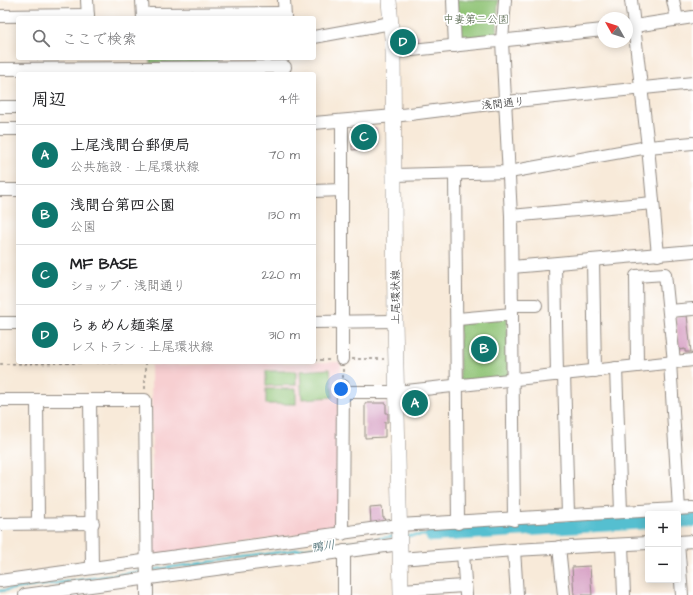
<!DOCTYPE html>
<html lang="ja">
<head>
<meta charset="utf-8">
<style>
	body { margin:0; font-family:"Architects Daughter","Klee One",sans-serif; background:#f2f2f2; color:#202124 }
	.controls { position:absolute; right:12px; bottom:12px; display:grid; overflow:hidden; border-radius:4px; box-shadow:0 2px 10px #0003 }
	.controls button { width:36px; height:36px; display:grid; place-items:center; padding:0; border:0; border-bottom:1px solid #e0e0e0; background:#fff; color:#202124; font:20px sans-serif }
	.compass { position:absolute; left:597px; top:12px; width:36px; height:36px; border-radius:50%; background:#fff; box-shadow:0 2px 10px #0003; rotate:309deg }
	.you { position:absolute; left:341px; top:389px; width:14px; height:14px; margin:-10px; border:3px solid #fff; border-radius:50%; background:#1a73e8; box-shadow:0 0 0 6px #1a73e833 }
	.badge { display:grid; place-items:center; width:26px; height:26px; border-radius:50%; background:#0f766e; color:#fff; font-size:13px; font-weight:700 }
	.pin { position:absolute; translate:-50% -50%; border:2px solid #fff; box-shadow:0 1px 4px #0006 }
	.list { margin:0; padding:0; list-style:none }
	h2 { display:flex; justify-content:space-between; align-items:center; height:52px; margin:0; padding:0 16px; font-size:17px }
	h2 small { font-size:13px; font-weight:400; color:#757577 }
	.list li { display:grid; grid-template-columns:26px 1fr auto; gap:12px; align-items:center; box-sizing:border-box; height:60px; padding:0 16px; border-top:1px solid #e0e0e0 }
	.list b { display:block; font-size:15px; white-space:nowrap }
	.list p { margin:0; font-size:13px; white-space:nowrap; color:#757577 }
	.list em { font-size:13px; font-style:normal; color:#757577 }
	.icon { flex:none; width:22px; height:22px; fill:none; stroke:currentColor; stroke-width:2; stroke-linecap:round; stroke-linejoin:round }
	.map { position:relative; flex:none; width:693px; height:595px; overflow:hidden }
	.search { position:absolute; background:#fff; box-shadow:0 2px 10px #0003; left:16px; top:16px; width:300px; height:44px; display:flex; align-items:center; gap:10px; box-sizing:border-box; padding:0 14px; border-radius:4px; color:#757577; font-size:15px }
	.panel { position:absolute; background:#fff; box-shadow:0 2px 10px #0003; left:16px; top:72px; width:300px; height:292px; border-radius:4px }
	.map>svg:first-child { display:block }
	.built { fill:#f7cfd1 }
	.green { fill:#8fc374; stroke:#5d7750 }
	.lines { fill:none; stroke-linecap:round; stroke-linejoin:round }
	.stream { stroke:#55bfd0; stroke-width:2.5 }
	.river { stroke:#55bfd0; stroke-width:14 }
	.building { fill:#d69ec2 }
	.minor-casing { stroke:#928a82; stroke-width:14 }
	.major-casing { stroke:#928a82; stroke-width:16 }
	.path { stroke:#928a82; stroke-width:1.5; stroke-dasharray:3 3; stroke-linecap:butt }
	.minor { stroke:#fff; stroke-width:12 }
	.major { stroke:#fff; stroke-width:15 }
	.labels { text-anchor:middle; stroke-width:3.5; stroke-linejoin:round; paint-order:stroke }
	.park-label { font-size:11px; fill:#4e6045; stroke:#fff }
	.street-label { font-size:11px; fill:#2b2b2b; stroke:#fff }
	.water-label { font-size:12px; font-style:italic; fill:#3a5f65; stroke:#fff }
</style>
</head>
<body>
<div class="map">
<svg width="693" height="595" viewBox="0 0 693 595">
	<rect width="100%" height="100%" fill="#fff"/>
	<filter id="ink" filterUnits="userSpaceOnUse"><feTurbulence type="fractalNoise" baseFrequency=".025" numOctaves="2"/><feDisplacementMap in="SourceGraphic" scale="8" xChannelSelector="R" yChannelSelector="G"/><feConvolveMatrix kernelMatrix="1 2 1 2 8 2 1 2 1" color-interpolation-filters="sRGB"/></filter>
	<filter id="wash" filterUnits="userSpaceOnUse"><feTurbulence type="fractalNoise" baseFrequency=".012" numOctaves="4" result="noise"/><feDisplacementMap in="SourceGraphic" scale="16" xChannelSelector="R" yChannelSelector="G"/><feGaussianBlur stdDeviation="0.9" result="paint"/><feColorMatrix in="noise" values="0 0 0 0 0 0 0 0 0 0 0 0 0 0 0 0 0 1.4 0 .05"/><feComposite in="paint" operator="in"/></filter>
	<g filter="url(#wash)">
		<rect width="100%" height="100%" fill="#f8ead9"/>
		<polygon class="built" points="339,362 341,364 341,528 156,556 153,552 151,365"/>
		<g class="green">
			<polygon points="456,0 498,0 497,34 458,40"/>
			<rect x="150" y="58" width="67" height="5"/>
			<polygon points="507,316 509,377 460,381 459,321"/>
			<polygon points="330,369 333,397 302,399 300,371"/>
			<polygon points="266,371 296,371 296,385 266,386"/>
			<rect x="266" y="389" width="30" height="15"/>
		</g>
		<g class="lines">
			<g class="stream">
				<polyline points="405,536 432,535"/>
				<polyline points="151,570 396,536"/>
				<polyline points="0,591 144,571"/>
			</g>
			<g class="river">
				<polyline points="678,521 693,520"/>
				<polyline points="432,535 648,522"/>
			</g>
		</g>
		<g id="blocks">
			<g class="building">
				<polygon points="418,35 419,47 409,48 408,36"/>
				<polygon points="405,36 406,48 399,48 398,37"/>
				<polygon points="352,128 377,128 377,146 363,146 363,149 352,150"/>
				<polygon points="687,315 691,352 685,352 685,349 679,350 675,316"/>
				<polygon points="407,398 422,398 423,408 408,409"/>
				<polygon points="365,403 386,403 386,413 388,413 388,422 385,422 385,437 365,438"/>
				<polygon points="382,506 383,518 385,518 386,521 371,524 370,507"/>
				<polygon points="590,566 592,595 574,595 572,567"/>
			</g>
		</g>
	</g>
	<g filter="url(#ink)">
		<use href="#blocks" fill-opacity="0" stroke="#928a82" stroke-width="1"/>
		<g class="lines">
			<defs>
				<g id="minor">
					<polyline points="87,0 88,18"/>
					<polyline points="142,0 143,18"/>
					<polyline points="284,0 285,18"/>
					<polyline points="453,0 455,46"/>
					<polyline points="505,0 502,41 511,216 514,520"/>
					<polyline points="631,0 648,147 658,255"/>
					<polyline points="673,0 677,19"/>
					<polyline points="143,14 284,13"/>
					<polyline points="0,16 88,15"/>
					<polyline points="628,27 693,17"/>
					<polyline points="314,37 391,23"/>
					<polyline points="393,52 603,30"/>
					<polyline points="0,69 285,67"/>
					<polyline points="0,107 18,107"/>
					<polyline points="342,121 342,359"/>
					<polyline points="314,123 394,116 506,102 693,83"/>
					<polyline points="0,129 18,129"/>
					<polyline points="455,174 458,523"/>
					<polyline points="395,175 509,172 648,147 693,143"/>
					<polyline points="0,190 18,190"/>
					<polyline points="314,191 342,190"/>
					<polyline points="511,216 653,203"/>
					<polyline points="593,260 595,371"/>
					<polyline points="555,264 557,375"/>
					<polyline points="512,267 693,251"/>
					<polyline points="512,305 536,305"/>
					<polyline points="669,311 693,309"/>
					<polyline points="458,319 512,314"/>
					<polyline points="314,322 395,321"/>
					<polyline points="0,323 18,323"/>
					<polyline points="670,362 679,509"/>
					<polyline points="637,366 636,276 665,274 674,362"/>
					<polyline points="616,368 621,512"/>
					<polyline points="564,374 568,515"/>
					<polyline points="343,392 397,392 693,360"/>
					<polyline points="0,400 145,400 147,595"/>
					<polyline points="37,400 38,523"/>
					<polyline points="90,400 92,567"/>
					<polyline points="0,524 93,523"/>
					<polyline points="342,534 343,386"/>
					<polyline points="678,542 682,595"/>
					<polyline points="678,542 693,541"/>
					<polyline points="622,545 624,595"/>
					<polyline points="559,547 564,595"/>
					<polyline points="514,550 517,595"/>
					<polyline points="463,554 466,595"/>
					<polyline points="400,559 514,550 648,543"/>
					<polyline points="0,581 399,525 693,508"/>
					<polyline points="401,590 464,586"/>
					<polyline points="25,595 400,544"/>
					<polyline points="344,595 344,551"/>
				</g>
				<polyline id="major" points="389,0 393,52 395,321 401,595"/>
			</defs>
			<use href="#minor" class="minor-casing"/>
			<use href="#major" class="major-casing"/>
			<g class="path">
				<polyline points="352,359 384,359"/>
				<polyline points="314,360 332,360"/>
				<polyline points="145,362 145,390"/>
				<polyline points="0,364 166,362"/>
				<polyline points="343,369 343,378"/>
			</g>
			<use href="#minor" class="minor"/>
			<use href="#major" class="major"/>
		</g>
	</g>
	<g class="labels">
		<g class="park-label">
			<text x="476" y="23">中妻第二公園</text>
		</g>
		<g class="street-label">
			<text transform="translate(503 103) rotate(-6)" y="4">浅間通り</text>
			<text transform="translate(395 297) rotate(-90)" y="4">上尾環状線</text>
		</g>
		<g class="water-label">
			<text transform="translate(323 546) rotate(-8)" y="4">鴨川</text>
		</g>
	</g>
</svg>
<div class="controls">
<button>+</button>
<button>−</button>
</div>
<svg class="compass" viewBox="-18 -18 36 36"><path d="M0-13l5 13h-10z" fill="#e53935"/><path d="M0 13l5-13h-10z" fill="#757577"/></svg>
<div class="you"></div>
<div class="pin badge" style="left:415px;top:403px">A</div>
<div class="pin badge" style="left:484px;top:349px">B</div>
<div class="pin badge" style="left:364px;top:137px">C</div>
<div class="pin badge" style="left:403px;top:42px">D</div>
<div class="search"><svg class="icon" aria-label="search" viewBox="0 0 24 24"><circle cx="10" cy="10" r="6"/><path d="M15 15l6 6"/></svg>ここで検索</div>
<section class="panel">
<h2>周辺<small>4件</small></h2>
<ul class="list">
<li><span class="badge">A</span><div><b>上尾浅間台郵便局</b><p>公共施設 · 上尾環状線</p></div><em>70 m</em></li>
<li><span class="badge">B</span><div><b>浅間台第四公園</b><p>公園</p></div><em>130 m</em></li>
<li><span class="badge">C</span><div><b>MF BASE</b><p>ショップ · 浅間通り</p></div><em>220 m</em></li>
<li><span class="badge">D</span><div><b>らぁめん麺楽屋</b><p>レストラン · 上尾環状線</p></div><em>310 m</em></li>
</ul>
</section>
</div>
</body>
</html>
